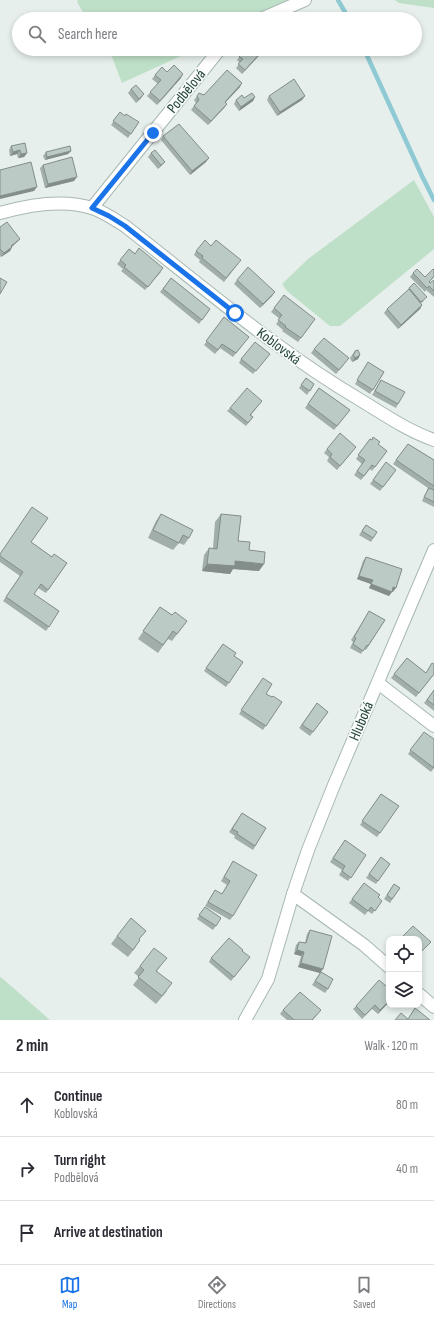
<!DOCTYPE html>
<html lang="en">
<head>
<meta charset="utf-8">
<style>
	body { margin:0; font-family:"Sofia Sans Condensed",sans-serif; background:#f2f2f3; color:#2b2b33 }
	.controls { position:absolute; right:12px; bottom:12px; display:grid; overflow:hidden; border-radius:8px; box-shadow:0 2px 6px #0003 }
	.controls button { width:36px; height:36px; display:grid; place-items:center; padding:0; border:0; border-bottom:1px solid #e1e1e2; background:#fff; color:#2b2b33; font:20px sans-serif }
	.stop { position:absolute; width:12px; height:12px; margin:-9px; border:3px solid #1a73e8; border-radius:50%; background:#fff }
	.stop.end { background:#1a73e8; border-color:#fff; box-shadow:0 1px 4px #0008 }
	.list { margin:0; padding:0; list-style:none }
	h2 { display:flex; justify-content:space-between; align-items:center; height:52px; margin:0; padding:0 16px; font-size:17px }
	h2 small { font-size:13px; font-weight:400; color:#7c7c81 }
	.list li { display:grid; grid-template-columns:26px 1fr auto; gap:12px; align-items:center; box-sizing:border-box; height:64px; padding:0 16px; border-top:1px solid #e1e1e2 }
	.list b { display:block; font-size:15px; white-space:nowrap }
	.list p { margin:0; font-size:13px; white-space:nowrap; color:#7c7c81 }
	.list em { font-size:13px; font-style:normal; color:#7c7c81 }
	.icon { flex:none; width:22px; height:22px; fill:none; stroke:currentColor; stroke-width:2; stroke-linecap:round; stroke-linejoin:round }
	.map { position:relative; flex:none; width:434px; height:1020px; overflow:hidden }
	.search { position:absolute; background:#fff; box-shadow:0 2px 6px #0003; left:12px; right:12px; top:12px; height:44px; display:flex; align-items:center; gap:10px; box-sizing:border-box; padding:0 14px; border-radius:22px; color:#7c7c81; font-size:15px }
	.sheet { height:244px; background:#fff }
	nav { display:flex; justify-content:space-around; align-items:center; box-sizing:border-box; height:56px; border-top:1px solid #e1e1e2; background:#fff; font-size:11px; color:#7c7c81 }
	nav a { display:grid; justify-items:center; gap:2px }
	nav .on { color:#1a73e8 }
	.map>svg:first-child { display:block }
	.green { fill:#bfe0c8 }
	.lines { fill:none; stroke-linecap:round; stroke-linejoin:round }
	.stream { stroke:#8ec9d4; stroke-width:4.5 }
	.minor-casing { stroke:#a8b8b2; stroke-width:14 }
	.tertiary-casing { stroke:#a8b8b2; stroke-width:14 }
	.minor { stroke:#fff; stroke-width:12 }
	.tertiary { stroke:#fff; stroke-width:12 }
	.wall { fill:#a1aea9 }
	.shaded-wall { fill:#838d89 }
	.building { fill:#bbcac4; stroke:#838d89 }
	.route { stroke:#1a73e8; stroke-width:5 }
	.labels { text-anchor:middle; stroke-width:3.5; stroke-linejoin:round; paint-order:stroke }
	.street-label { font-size:15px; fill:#24423a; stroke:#f7fbf9 }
</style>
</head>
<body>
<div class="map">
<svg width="434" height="1020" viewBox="0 0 434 1020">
	<rect width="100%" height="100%" fill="#e6efeb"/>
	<g class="green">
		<polygon points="78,0 288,0 254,19 87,19 77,2"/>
		<polygon points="395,0 434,0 434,8 399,3"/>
		<polygon points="106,49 196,49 122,83 112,57"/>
		<polygon points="414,180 434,217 434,249 340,326 330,326 287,291 282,284 308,259"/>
		<polygon points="0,977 3,979 50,1020 0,1020"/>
	</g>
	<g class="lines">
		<g class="stream">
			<polyline points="338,0 349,19"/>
			<polyline points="364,49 422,176 434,200"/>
		</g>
		<defs>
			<g id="minor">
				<polyline points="261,19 305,0"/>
				<polyline points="92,208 220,49"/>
				<polyline points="378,683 434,726"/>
				<polyline points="293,894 364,945 389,967"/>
				<polyline points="419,994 434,1007"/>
				<polyline points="245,1020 268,979 293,894 308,850 334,785 434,550"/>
			</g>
			<path id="tertiary" d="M0 213C28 205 64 199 92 208 104 212 114 219 125 226 202 286 277 351 362 401 385 415 408 431 434 440"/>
		</defs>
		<use href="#minor" class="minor-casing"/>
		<use href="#tertiary" class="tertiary-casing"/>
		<use href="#minor" class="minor"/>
		<use href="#tertiary" class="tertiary"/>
	</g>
	<g class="wall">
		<polygon points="246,49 265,49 242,74 236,68 240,63 237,60"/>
		<polygon points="167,72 181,78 157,105 147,96 158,84 152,79 155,75"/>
		<polygon points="240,87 225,103 227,104 224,108 208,125 191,110 196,103 194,100 197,96"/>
		<polygon points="131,89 144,94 141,98 136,103 128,93"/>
		<polygon points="269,96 305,96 302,100 277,116 267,100"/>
		<polygon points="255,97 253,101 239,111 234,104 236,100"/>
		<polygon points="120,112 125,116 139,122 128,138 111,125"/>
		<polygon points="163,136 206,162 190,175 161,140"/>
		<polygon points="11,146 27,153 24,157 18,158 17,154 10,156 9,150"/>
		<polygon points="71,151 68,154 45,160 43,156 46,152"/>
		<polygon points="151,153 162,165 158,169 148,157"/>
		<polygon points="43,165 74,181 45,188 40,168"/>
		<polygon points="0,227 20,239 12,247 10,251 1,257 0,256"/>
		<polygon points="129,249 161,272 145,290 121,271 123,269 117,264"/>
		<polygon points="196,251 238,264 224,282 199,262 200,260 194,255"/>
		<polygon points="413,273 425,277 434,277 429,282 430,283 434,280 434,297 426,290 425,292 410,277"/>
		<polygon points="171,278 210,309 199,324 160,292"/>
		<polygon points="237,280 272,296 260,308 234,284"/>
		<polygon points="409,288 424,301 421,303 422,305 420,309 398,329 384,313 387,309 408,290"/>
		<polygon points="274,308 315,319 298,342 282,331 283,330 276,324 280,319 271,312"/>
		<polygon points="224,317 249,337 233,357 220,348 215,354 204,345"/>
		<polygon points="314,349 346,362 336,374 311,353"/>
		<polygon points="355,351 360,355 358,359 352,362 350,358"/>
		<polygon points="267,358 253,374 239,363 241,359"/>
		<polygon points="366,366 384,372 370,394 355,384"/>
		<polygon points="306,378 314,384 307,395 299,388"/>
		<polygon points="381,380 398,404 396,408 372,395"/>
		<polygon points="319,388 350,410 334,430 305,408"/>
		<polygon points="262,401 251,415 253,417 246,426 227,411 230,408"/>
		<polygon points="370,439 387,451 372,471 370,469 361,480 354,475 362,464 356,459"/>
		<polygon points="408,444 434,460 434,507 422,501 428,488 393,464"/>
		<polygon points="327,449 353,451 337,470 327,461 329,457 324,453"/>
		<polygon points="393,474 380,491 370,484 373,480"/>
		<polygon points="161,514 189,538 184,545 179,543 173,550 148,538 156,521"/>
		<polygon points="221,514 238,541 249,550 259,571 233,569 230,574 202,571 204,555 209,548 213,548 215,522"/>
		<polygon points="366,525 377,532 371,542 359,535"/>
		<polygon points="31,542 52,557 67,563 46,593 38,588 34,594 59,611 46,631 3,601 20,576 0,562 0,554"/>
		<polygon points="366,557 393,592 392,591 389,596 369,588 371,584 357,579 363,561"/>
		<polygon points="160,607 172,615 187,621 172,641 168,639 158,653 138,639"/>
		<polygon points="367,615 385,620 366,650 364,649 361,654 350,648 353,642 351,640"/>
		<polygon points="223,644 234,656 243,662 226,687 204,671"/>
		<polygon points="407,658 426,673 434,674 416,697 391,678"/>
		<polygon points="263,678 266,694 282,702 263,730 239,714"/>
		<polygon points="434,690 434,711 424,703"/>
		<polygon points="317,703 328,712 310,736 299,728"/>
		<polygon points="424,732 434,768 431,772 408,754"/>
		<polygon points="381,794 399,806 377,837 360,825"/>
		<polygon points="242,813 266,828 253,850 234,838 235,836 229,832"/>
		<polygon points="345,840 366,855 348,881 339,875 342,870 330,862"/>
		<polygon points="381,857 390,864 376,884 366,878"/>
		<polygon points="233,861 233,916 230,920 205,906 215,890 222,894 227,885 221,881"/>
		<polygon points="364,883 382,901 372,914 368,911 365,915 349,903"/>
		<polygon points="394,884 400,888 390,903 384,899"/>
		<polygon points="205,907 221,918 213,930 197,919"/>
		<polygon points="310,930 321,972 328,989 325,993 312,985 320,973 298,967 301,956 294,954 296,945 299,942 305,943 307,934"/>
		<polygon points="117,936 139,939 135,948 128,957 111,944"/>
		<polygon points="242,951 247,961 231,981 209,962 211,958"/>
		<polygon points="161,965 157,971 167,991 156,1004 133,985 139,977 134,973 140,966"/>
		<polygon points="389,983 389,1002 378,1014 372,1009 362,1019 353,1009 356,1006 386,986"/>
		<polygon points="283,1010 321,1010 313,1020 287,1020 280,1014"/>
	</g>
	<g class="shaded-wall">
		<polygon points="264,49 265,49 264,50 242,74 245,70"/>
		<polygon points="183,74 181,78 157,105 160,101"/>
		<polygon points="242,83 240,87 222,106 225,102"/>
		<polygon points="144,94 141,98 136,103 139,99"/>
		<polygon points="305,96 302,100 277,116 280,112"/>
		<polygon points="255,97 253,101 239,111 241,107"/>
		<polygon points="227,104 224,108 208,125 211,121"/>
		<polygon points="20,150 17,154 10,156 13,152"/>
		<polygon points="71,151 68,154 45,160 47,157"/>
		<polygon points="27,153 24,157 18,158 21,154"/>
		<polygon points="209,158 206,162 190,175 192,171"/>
		<polygon points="165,162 158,169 161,165"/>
		<polygon points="77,177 74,181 45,188 48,184"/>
		<polygon points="37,187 34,191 0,199 0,196"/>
		<polygon points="20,239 17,242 8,250 11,246"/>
		<polygon points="12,247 10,251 1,257 4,253"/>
		<polygon points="275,292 272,296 260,308 263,304"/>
		<polygon points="422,305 420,309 398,329 401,325"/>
		<polygon points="360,355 358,359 352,362 355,358"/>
		<polygon points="235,561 264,564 259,571 233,569 230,574 202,571 207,564"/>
		<polygon points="359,576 373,580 371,584 357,579"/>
		<polygon points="371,584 392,592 389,596 369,588"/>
		<polygon points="393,587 396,588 393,592 391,591"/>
		<polygon points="297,950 304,952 301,956 294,954"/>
		<polygon points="301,963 323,969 320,973 298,967"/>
		<polygon points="389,1001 389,1002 378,1014 380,1010"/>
	</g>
	<g class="building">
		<polygon points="246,49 264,49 245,70 238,64 243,59 239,57"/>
		<polygon points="174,65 183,74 160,101 150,92 161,80 155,75 162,67 167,72"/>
		<polygon points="227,70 242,83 225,102 227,104 211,121 194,106 199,100 197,96 199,93 204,95"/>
		<polygon points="294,79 305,96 280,112 269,96"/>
		<polygon points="136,85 144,94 139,99 131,89"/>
		<polygon points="252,93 255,97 241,107 236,100 242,95 244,98"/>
		<polygon points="120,112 125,116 126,114 139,122 131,134 113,121"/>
		<polygon points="179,124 209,158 192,171 163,136"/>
		<polygon points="25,143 27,153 21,154 20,150 13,152 11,146"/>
		<polygon points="70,146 71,151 47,157 46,152"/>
		<polygon points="155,150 165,162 161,165 151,153"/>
		<polygon points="72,157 77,177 48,184 43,165"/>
		<polygon points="31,162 37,187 0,196 0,170"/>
		<polygon points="7,222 20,239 11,246 12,247 4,253 0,249 0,227"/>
		<polygon points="205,240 211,246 216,240 241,260 226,278 202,258 203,256 196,251"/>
		<polygon points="139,248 163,268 148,287 124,267 126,265 120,260 129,249 135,254"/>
		<polygon points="248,267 275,292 263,304 237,280"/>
		<polygon points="417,269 425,277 433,269 434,270 434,276 429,282 430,283 434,280 434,291 429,286 427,288 413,273"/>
		<polygon points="0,278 7,282 0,294"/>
		<polygon points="171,278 210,309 202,320 163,289"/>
		<polygon points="414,283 427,297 421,302 409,288"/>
		<polygon points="409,289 422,305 401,325 387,309"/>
		<polygon points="284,295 315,319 301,338 285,327 286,326 278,320 282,315 274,308"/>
		<polygon points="224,317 249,337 236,353 222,344 218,350 206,341"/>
		<polygon points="324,338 349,358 339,370 314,349"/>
		<polygon points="255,342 270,354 256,371 241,359"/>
		<polygon points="358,350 360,355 355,358 353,354 355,353 355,351"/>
		<polygon points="368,362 384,372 373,390 357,380"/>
		<polygon points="306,378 314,384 310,391 301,385"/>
		<polygon points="381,380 405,392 398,404 375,391"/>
		<polygon points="247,388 262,401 250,415 253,417 248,423 230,408"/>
		<polygon points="319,388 350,410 337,426 308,404"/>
		<polygon points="340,433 356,447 340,466 330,457 332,454 327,449"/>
		<polygon points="373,437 380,442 378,444 387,451 375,467 372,465 364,476 357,471 365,460 358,455 370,439 372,440"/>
		<polygon points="408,444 434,460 434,486 396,460"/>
		<polygon points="386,462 396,470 383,487 373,480"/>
		<polygon points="429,488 434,490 434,502 424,497"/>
		<polygon points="32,507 48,518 31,542 52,557 54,554 67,563 48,590 41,584 34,594 59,611 49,627 6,597 23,572 0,556 0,554"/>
		<polygon points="161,514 193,530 189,538 183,535 179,543 153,530"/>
		<polygon points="221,514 241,516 238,541 250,542 249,550 265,552 264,564 235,561 235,566 207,564 209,548 217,549"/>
		<polygon points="366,525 377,532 373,538 362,531"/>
		<polygon points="366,557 402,569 396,588 393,587 392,592 371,584 373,580 359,576"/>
		<polygon points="160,607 172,615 175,612 187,621 177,634 173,631 163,645 143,631"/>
		<polygon points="369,611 385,620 368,646 367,645 363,651 353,644 356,638 354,637"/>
		<polygon points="223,644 236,653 234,656 243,662 229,683 206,668"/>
		<polygon points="407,658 426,673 432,663 434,664 434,674 419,693 394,674"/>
		<polygon points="263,678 272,684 266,694 272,697 273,696 282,702 266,726 241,710"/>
		<polygon points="434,690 434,705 427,700"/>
		<polygon points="317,703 328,712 313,732 302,725"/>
		<polygon points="424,732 434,739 434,768 410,750"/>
		<polygon points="381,794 399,806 380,833 362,821"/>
		<polygon points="242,813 266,828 255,846 237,834 238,832 232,829"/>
		<polygon points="345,840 366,855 351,878 342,871 345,866 333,858"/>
		<polygon points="381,857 390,864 378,881 369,874"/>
		<polygon points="233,861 257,875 233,916 208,902 215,890 222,894 230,881 224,877"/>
		<polygon points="364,883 380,895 378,897 382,901 375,911 371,907 368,911 352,899"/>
		<polygon points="394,884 400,888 392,899 387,895"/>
		<polygon points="205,907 221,918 216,926 199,915"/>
		<polygon points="131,918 146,931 139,939 140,940 133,950 117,936"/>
		<polygon points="413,926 431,942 419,954 419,939 400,939"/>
		<polygon points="310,930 332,936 323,969 301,963 304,952 297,950 299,942 306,943"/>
		<polygon points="229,938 243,950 242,951 250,957 234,977 211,958"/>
		<polygon points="154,948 167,958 156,971 172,983 162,996 138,977 144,970 140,966"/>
		<polygon points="321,972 333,979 328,989 315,981"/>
		<polygon points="379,980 386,986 389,983 389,1001 380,1010 375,1005 365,1015 356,1006"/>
		<polygon points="300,992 321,1010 312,1020 294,1020 283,1010"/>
		<polygon points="415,1008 430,1020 395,1020 401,1013 408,1019"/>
	</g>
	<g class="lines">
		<polyline class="route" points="153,133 92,208 109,216 125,226 235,313"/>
	</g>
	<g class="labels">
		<g class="street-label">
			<text transform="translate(186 91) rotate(-51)" y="5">Podbělová</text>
			<text transform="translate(279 346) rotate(37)" y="5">Koblovská</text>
			<text transform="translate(361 721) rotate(-67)" y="5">Hluboká</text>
		</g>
	</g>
</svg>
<div class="controls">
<button><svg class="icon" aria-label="locate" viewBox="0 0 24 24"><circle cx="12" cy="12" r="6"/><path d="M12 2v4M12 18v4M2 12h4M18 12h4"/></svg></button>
<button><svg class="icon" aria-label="layers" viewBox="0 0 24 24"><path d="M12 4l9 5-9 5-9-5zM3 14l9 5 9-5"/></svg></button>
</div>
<div class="stop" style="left:235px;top:313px"></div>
<div class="stop end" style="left:153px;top:133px"></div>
<div class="search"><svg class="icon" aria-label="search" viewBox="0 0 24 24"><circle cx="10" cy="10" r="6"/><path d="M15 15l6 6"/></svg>Search here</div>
</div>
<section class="sheet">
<h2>2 min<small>Walk · 120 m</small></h2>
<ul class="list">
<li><svg class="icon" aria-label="ahead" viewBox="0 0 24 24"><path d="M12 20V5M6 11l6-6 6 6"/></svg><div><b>Continue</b><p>Koblovská</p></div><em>80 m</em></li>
<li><svg class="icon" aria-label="right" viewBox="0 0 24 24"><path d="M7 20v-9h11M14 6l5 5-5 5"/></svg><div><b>Turn right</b><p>Podbělová</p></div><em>40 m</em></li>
<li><svg class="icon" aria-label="arrive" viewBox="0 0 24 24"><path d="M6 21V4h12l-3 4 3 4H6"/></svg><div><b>Arrive at destination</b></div></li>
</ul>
</section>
<nav>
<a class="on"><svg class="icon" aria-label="map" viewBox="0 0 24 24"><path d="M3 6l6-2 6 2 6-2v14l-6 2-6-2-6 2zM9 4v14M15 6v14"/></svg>Map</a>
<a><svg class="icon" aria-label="directions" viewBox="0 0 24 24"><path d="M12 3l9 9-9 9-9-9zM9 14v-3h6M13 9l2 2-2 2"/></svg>Directions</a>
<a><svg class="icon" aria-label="saved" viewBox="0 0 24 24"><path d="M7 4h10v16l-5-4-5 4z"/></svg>Saved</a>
</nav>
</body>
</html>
